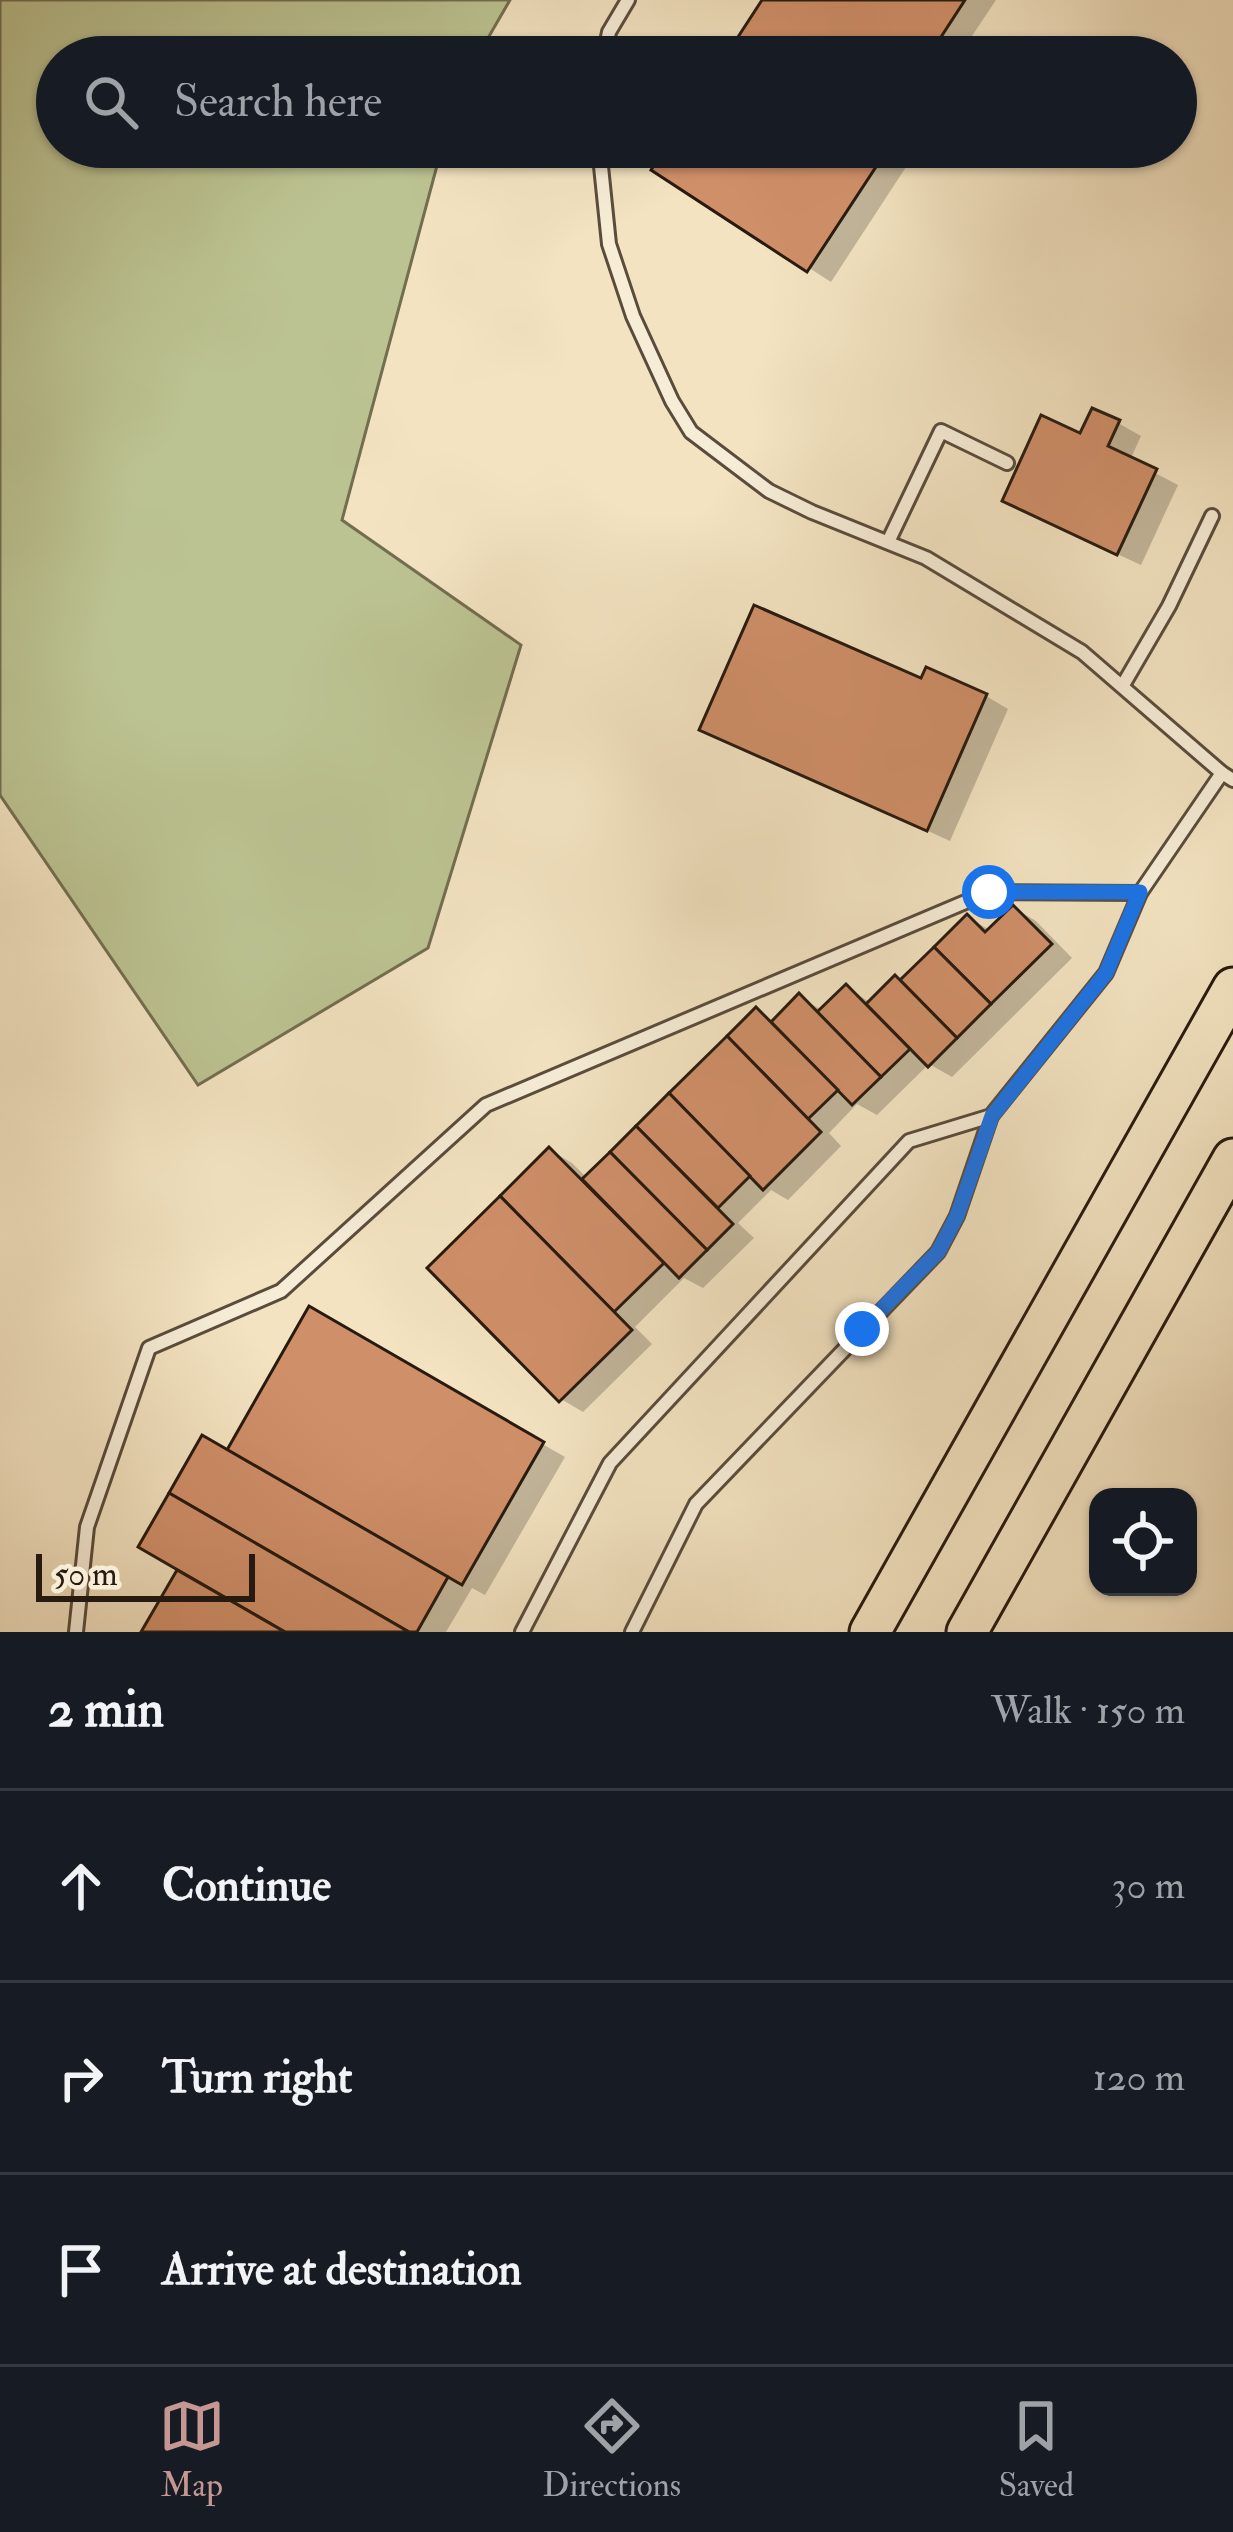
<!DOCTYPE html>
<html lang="en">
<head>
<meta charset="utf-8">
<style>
	body { margin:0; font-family:"IM FELL Double Pica",serif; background:#20242c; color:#f1f3f6 }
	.controls { position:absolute; right:36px; bottom:36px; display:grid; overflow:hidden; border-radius:24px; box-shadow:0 3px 9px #0004 }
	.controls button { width:108px; height:108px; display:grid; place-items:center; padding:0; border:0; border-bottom:3px solid #363941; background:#171b24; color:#f1f3f6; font:60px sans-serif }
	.scale { position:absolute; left:36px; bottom:30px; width:219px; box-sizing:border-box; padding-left:12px; border:6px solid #271a0f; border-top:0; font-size:33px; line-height:42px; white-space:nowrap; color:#271a0f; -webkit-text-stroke:9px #f7edd7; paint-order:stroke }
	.stop { position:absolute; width:36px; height:36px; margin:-27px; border:9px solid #1a73e8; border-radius:50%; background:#fff }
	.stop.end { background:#1a73e8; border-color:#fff; box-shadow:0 3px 12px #0008 }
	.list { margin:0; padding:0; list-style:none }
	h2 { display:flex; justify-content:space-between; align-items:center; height:156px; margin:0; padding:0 48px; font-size:51px }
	h2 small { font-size:39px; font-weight:400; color:#9ea1a6 }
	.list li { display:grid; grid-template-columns:78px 1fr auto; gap:36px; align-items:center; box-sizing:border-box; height:192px; padding:0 48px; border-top:3px solid #363941 }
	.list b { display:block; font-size:45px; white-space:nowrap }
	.list em { font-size:39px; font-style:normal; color:#9ea1a6 }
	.icon { flex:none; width:66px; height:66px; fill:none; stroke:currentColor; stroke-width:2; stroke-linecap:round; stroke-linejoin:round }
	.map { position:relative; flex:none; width:1233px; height:1632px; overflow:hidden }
	.search { position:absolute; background:#171b24; box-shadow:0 3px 9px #0004; left:36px; right:36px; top:36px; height:132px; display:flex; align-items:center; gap:30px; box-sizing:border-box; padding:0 42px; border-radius:66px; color:#9ea1a6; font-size:45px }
	.sheet { height:732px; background:#171b24 }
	nav { display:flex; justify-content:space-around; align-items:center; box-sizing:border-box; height:168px; border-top:3px solid #363941; background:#171b24; font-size:33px; color:#9ea1a6 }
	nav a { display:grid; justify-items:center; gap:6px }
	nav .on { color:#c59692 }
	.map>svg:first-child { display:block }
	.green { fill:#bcc392; stroke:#726e50; stroke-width:3 }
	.shadow { fill:#0003 }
	.building { fill:#cf8f69; stroke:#271a0f; stroke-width:3 }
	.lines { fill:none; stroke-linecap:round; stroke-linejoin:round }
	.lane-casing { stroke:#5a4c3c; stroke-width:18 }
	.primary-casing { stroke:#271a0f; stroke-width:45 }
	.lane { stroke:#f7edd7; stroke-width:12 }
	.primary { stroke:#f3e3c1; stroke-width:39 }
	.route { stroke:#1a73e8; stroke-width:15 }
</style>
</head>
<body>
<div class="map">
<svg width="1233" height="1632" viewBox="0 0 1233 1632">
	<rect width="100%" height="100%" fill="#f3e3c1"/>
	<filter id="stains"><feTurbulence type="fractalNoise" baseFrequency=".00167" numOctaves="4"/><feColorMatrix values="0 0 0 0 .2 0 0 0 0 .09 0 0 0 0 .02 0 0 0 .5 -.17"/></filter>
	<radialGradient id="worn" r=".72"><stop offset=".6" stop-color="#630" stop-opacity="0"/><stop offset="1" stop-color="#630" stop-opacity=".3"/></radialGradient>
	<polygon class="green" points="0,0 510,0 477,57 57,57 57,147 442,147 342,520 521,645 428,948 198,1085 0,795"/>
	<g class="shadow">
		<polygon points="765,0 996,0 958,57 728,57"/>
		<polygon points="669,147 919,147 831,282 655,169"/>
		<polygon points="1118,423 1141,436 1130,460 1178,485 1141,565 1028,513 1082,437"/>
		<polygon points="986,696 1008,709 950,841 703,729"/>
		<polygon points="1014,908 1036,921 1072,958 952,1077 929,1064 877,1115 857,1104 829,1133 841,1146 788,1200 771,1190 738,1223 754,1238 703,1288 684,1278 635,1327 652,1344 583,1412 561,1399 550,1150 572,1163 587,1178 756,1011 775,1022 800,997 823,1011 846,987 871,1003 896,978 902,982 968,917 991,931"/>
		<polygon points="310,1310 565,1457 485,1595 472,1588 446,1632 145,1632 181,1569 228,1454"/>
	</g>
	<g class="building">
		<polygon points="762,0 965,0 928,57 725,57"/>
		<polygon points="666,147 889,147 807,272 651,170"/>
		<polygon points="1092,408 1120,420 1108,446 1157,469 1117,555 1002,501 1041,415 1080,433"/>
		<polygon points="754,605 921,678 926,667 987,694 927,831 699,730"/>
		<polygon points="1013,905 1052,944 991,1004 934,947 967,914 985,932"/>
		<polygon points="934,947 991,1004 957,1038 900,980"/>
		<polygon points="895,975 957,1038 928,1067 866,1004"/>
		<polygon points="846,984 910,1049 881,1077 817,1012"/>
		<polygon points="799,993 881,1077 852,1105 771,1022"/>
		<polygon points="756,1007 838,1090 808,1119 727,1036"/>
		<polygon points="727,1036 821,1132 763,1190 669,1093"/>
		<polygon points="669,1093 750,1176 718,1208 636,1126"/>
		<polygon points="636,1126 733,1224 707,1250 610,1152"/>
		<polygon points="549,1147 664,1263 614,1312 500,1196"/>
		<polygon points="610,1152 707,1250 679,1278 582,1179"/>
		<polygon points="500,1196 632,1330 559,1402 427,1268"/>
		<polygon points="309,1306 544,1442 462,1585 227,1450"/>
		<polygon points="202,1435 448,1577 417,1632 409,1632 169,1493"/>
		<polygon points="169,1493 409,1632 285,1632 138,1547"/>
		<polygon points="177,1570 285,1632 141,1632"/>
	</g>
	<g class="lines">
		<defs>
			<g id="lane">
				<polyline points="604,57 609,32 628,0"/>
				<polyline points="599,147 609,244 633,316 672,401 691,432 769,491 812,512 926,558 1082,652 1222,773"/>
				<polyline points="888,542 941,431 1007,463"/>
				<polyline points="1123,685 1169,606 1212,516"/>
				<polyline points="76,1632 87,1527 149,1348 281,1291 486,1105 989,892 1140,893"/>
				<polyline points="522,1632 610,1463 909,1141 991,1116 1106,973 1140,893 1222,773 1233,780"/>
				<polyline points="632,1632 696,1504 938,1252 957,1216 991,1116"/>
			</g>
			<g id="primary">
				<polyline points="870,1632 1233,988"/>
				<polyline points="967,1632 1233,1159"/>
			</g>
		</defs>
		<use href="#lane" class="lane-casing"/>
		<use href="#primary" class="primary-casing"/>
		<use href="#lane" class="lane"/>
		<use href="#primary" class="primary"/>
	</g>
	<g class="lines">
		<polyline class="route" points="862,1329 938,1252 957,1216 992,1116 1106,973 1140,892 989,892"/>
	</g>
	<rect width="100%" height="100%" filter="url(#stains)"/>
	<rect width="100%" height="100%" fill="url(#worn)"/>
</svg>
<div class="controls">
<button><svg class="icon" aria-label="locate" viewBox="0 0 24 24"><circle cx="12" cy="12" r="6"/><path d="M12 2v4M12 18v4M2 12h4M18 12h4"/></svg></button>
</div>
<div class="scale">50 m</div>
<div class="stop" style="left:989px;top:892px"></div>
<div class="stop end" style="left:862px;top:1329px"></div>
<div class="search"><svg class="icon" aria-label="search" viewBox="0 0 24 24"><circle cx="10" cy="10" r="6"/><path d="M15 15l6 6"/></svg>Search here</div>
</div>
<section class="sheet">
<h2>2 min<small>Walk · 150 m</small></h2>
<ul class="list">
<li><svg class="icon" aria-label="ahead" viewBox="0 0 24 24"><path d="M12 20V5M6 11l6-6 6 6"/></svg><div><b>Continue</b></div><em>30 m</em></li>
<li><svg class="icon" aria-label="right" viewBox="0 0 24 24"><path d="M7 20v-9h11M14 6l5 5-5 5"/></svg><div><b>Turn right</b></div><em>120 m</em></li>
<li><svg class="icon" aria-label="arrive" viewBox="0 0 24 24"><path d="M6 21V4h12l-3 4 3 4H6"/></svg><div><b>Arrive at destination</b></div></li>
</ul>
</section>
<nav>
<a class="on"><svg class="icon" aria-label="map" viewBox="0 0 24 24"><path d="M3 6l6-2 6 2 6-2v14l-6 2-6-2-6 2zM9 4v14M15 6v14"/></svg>Map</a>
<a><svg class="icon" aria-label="directions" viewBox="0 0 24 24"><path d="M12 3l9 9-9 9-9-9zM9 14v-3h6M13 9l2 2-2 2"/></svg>Directions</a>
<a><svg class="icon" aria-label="saved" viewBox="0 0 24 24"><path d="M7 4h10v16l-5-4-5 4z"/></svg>Saved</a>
</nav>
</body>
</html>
